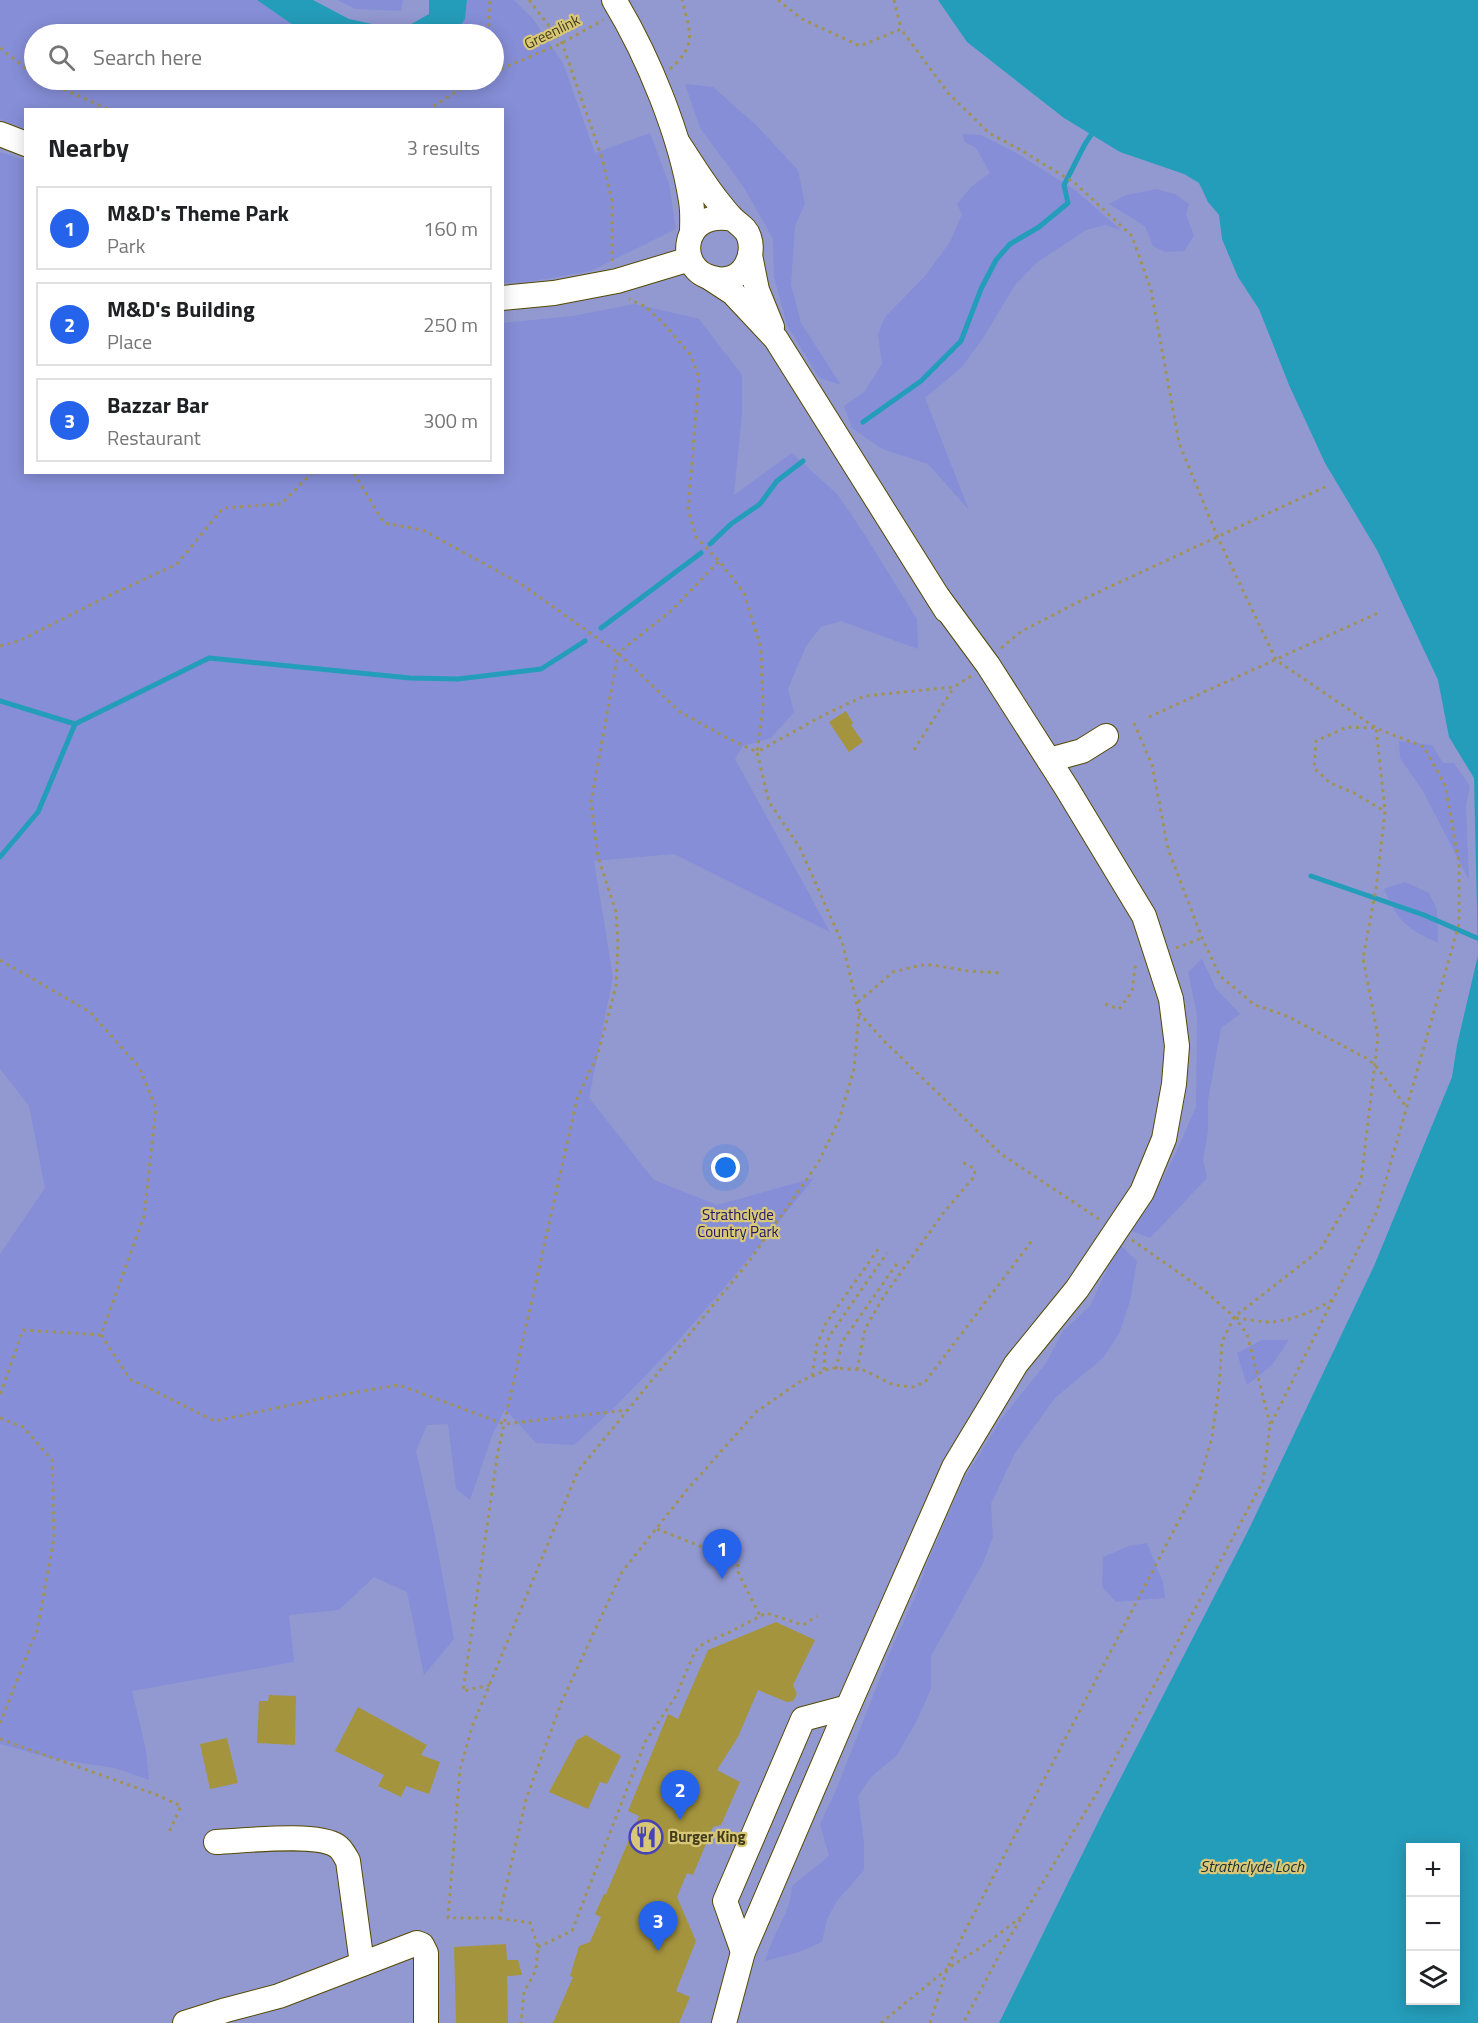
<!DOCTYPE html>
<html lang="en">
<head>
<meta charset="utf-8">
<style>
	body { margin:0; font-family:"Titillium Web",sans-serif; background:#f2f2f2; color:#202124 }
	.controls { position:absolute; right:18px; bottom:18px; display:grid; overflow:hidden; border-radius:0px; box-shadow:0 3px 15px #0003 }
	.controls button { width:54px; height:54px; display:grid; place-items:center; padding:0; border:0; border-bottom:2px solid #e0e0e0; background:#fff; color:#202124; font:30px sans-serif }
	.you { position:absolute; left:726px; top:1168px; width:21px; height:21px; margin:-15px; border:4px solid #fff; border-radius:50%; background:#1a73e8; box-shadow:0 0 0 9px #1a73e833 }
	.badge { display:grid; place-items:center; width:39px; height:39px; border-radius:50%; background:#2563eb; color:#fff; font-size:20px; font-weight:700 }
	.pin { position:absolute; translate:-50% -50px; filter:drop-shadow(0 2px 3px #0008) }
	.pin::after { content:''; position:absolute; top:32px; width:21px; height:18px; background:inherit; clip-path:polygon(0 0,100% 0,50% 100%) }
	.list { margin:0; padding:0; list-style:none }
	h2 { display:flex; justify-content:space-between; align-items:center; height:78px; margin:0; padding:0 24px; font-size:26px }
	h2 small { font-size:20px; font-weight:400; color:#757577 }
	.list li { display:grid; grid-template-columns:39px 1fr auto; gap:18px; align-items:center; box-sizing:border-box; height:84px; margin:0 12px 12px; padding:0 12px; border:2px solid #e0e0e0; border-radius:0px }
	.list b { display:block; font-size:22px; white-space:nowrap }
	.list p { margin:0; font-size:20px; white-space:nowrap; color:#757577 }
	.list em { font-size:20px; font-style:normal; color:#757577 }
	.icon { flex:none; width:33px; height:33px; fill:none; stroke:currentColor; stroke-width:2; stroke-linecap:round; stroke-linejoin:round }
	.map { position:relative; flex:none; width:1478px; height:2023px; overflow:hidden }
	.search { position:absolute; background:#fff; box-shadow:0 3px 15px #0003; left:24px; top:24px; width:480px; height:66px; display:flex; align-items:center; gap:15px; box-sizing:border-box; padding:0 21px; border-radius:33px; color:#757577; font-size:22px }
	.panel { position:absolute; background:#fff; box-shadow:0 3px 15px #0003; left:24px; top:108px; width:480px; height:366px; border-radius:0px }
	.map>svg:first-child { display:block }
	.green { fill:#9299d1; fill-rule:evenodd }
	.forest { fill:#868ed7 }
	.water { fill:#249dba; fill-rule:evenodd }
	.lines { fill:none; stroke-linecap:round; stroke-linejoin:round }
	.stream { stroke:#249dba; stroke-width:5 }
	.building { fill:#a5943e }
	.minor-casing { stroke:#554902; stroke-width:26 }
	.path { stroke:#a09354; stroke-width:3; stroke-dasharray:3 4.5; stroke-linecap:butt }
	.minor { stroke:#fff; stroke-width:24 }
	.labels { text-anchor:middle; stroke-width:4.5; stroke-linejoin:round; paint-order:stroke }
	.street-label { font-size:15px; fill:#443d1b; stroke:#d7c776 }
	.park-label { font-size:15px; fill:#20166b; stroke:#d7c776 }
	.poi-label { font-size:15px; font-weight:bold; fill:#443d1b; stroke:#d7c776; text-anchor:start }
	.water-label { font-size:16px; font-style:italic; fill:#1a2e33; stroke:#d7c776 }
</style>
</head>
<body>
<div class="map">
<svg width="1478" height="2023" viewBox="0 0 1478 2023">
	<rect width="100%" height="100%" fill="#d7c776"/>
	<path class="green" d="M0 0H1478V2023H0ZM34 34H494V80H34ZM26 110H502V472H26ZM1410 1848H1456V2000H1410Z"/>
	<g class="forest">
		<polygon points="0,0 257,0 306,34 34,34 34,80 494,80 494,34 455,34 465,19 467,0 514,0 533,19 563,63 595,153 650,133 669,184 676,229 591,271 522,283 503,283 502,110 26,110 25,129 0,119"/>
		<polygon points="337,0 403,0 401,11 356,9"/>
		<polygon points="685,84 713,87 756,125 798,170 805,204 795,226 791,285 801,323 841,385 819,378 787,325 774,277 773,239 743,186 700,128"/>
		<polygon points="962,134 981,135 1018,154 1075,190 1121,230 1105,225 1086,230 1036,263 1015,285 983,338 961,368 925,398 969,510 928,464 882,449 852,428 844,406 864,392 882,364 878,334 885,317 925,276 950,242 962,214 957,204 972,186 990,173 976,148 965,142"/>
		<path d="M0 152 25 160 26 472H502L503 323 572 316 635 304 699 319 742 375V414L734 495 792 453 838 495 865 535 917 619 918 649 841 621 821 627 806 646 788 689 794 712 771 738 743 746 735 759 830 932 674 854 594 861 613 977 589 1098 654 1180 717 1205 814 1178C739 1271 664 1365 574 1445L536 1443 505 1409 492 1436 470 1500 456 1489 448 1424 427 1425 416 1451 434 1530 454 1639 424 1675 407 1592 374 1577 339 1610 289 1615 294 1662 132 1691 146 1750 149 1780 115 1768 50 1758 0 1744V1254L45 1188 29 1106 0 1069Z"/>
		<polygon points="1156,189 1175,194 1189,204 1186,214 1194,236 1184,251 1165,252 1153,246 1145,226 1109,204 1126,195"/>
		<polygon points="1399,741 1432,745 1443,763 1454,763 1470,786 1466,805 1469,880 1423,791 1400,758"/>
		<path d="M1405 882 1429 893 1437 909 1438 943C1406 928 1398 922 1384 889Z"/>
		<polygon points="1202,959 1216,989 1240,1014 1221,1028 1208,1100 1208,1131 1203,1160 1207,1178 1150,1238 1129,1230 1151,1201 1174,1157 1196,1107 1197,1015 1188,972"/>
		<path d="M1119 1244 1137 1261 1130 1301 1119 1334 1103 1358 1055 1398 1015 1453 991 1504 993 1537 983 1563 931 1656V1689L916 1722 897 1755 871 1777 858 1796 864 1843V1870L837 1901 827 1919 822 1942 799 1952 765 1961C772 1935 791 1912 792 1886L829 1856 820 1824 836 1790 893 1645 916 1595 928 1561 963 1481 1002 1418 1046 1363 1063 1331 1090 1306Z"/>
		<polygon points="1262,1340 1289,1340 1272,1365 1247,1385 1237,1353"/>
		<polygon points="1147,1543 1163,1582 1165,1598 1116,1602 1102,1587 1103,1557 1129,1546"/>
	</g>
	<g class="water">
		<polygon points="257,0 313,0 349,19 401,30 429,14 429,0 467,0 465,19 455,34 306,34"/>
		<polygon points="938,0 1478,0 1478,953 1474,778 1449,737 1438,680 1377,550 1325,463 1289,385 1259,309 1238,277 1222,239 1219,215 1208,202 1199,183 1184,174 1120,152 1064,118 967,42"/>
		<path d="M1478 955V2023H999L1102 1814 1247 1533 1374 1266 1452 1077 1457 1045ZM1410 1848H1456V2000H1410Z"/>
	</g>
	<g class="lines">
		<g class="stream">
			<polyline points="863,422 921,381 961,341 981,289 996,260 1010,244 1039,227 1068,203 1064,185 1085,144 1091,135"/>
			<polyline points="710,544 731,524 760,504 777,481 803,461"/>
			<polyline points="601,628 701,553"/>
			<polyline points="0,701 75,724 209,658 410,678 458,679 541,669 585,641"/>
			<polyline points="0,857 38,812 75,724"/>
			<polyline points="1311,876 1424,915 1477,938"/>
		</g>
	</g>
	<g class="building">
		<polygon points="846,711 853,723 851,725 863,742 849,752 829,722"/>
		<polygon points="776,1622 815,1640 793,1685 797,1694 793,1701 787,1702 758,1690 738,1737 717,1770 740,1782 721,1825 713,1827 693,1875 687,1873 677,1897 696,1941 676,1991 690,1997 679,2023 553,2023 573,1977 570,1976 579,1946 590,1942 601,1917 595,1914 604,1894 606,1894 639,1816 628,1811 668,1714 678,1719 708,1650"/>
		<polygon points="269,1695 296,1696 295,1745 257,1743 259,1701 268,1701"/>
		<polygon points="358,1707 427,1745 421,1755 440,1762 429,1794 406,1786 401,1797 378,1786 384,1775 335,1751"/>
		<polygon points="586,1735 621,1756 607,1784 600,1782 588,1809 549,1792 577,1740"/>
		<polygon points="227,1738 238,1783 210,1789 200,1744"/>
		<polygon points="506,1944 507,1960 518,1960 522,1975 507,1976 508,2023 456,2023 454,1947"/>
	</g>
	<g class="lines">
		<defs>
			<g id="minor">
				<path d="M614 0C648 56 681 136 691 201 693 212 692 223 692 233"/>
				<polyline points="0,134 26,144"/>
				<path d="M678 143C690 161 702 181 716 199 721 205 726 212 731 217 737 224 746 227 749 237 753 248 750 262 742 271 734 279 723 281 713 278 675 271 680 208 733 219"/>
				<polyline points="750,255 757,290 772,327"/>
				<polyline points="710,278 733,293 776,339 946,610"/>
				<polyline points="502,298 554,293 617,281 690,259"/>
				<polyline points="1049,760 1082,751 1106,736"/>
				<path d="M216 1842C243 1841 317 1832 337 1846 342 1849 345 1856 348 1861L362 1964"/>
				<polyline points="743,1952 725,1901 803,1719 848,1707"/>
				<polyline points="185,2023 226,2010 279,1996 417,1943 422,1945 426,1953 426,2023"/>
				<polyline points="724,2023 743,1952 848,1707 954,1467 1016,1364 1077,1289 1142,1192 1164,1139 1174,1084 1177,1046 1171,999 1144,916 1066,787 988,665 938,597"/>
			</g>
		</defs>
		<use href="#minor" class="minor-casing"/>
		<g class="path">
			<polyline points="529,0 562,43 602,158 612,201 612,261"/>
			<polyline points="778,0 802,19 860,46 901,29 948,93 989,133 1019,149 1075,183 1132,236 1151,290 1179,443 1218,538 1276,660 1376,728 1424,747 1445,785 1459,863 1459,924 1377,1211 1270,1426 1263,1481 1098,1791 1002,1950 963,2023"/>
			<polyline points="894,0 901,29"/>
			<polyline points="488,34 490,0"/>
			<polyline points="0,48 34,75"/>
			<path d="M670 69C698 44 690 33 682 0"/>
			<polyline points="494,72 562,43 603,20"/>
			<polyline points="43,80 110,110"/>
			<polyline points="427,110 475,80"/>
			<polyline points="346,472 355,475 384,523 423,530 521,584 618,653 680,712 727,738 757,752 763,706 761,648 744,593 719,561 696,537 688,509 699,377 690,354 663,323 646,307 629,299"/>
			<polyline points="0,646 19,641 104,598 177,564 223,508 281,504 313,472"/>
			<polyline points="1001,648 1022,631 1092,595 1327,486"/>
			<polyline points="971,676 954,687 864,696 824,715 757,752 769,802 800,848 843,945 859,1013 854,1069 839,1120 818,1163 750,1260 578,1471 472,1727 460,1769 448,1918 499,1918 526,1799 562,1701 622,1572 686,1491 756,1412 801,1381 831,1368 863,1370 894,1385 913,1387 925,1382 1034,1238"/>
			<polyline points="1149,717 1378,613"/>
			<polyline points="1134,723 1152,765 1168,849 1202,938 1220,976 1255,1005 1287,1016 1366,1058 1375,1065 1407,1108"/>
			<polyline points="1374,728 1347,727 1316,741 1314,768 1330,783 1354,793 1384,811"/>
			<polyline points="914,750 954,687"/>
			<polyline points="1176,948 1202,938"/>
			<polyline points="0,960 90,1012 139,1067 156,1108 144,1216 101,1335 23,1330 0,1395"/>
			<polyline points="858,1002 893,972 926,964 968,971 1002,973"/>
			<polyline points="1105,1004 1119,1009 1132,992 1135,967 1138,964"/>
			<polyline points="859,1013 884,1041 1001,1154 1099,1219"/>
			<polyline points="1132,1240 1205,1291 1234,1317 1247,1334 1270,1424"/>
			<path d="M1236 1318C1247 1319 1259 1322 1270 1322 1288 1322 1318 1310 1333 1299"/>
			<polyline points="101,1335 130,1379 215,1421 328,1397 399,1385 504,1424 628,1410"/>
			<polyline points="836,1369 842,1342 898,1262"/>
			<polyline points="824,1370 825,1349 830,1335 887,1253"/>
			<polyline points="857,1370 865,1329 884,1296 944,1212 974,1177 975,1169 964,1163 959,1162"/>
			<polyline points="812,1376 817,1344 826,1323 879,1248"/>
			<polyline points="0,1418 23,1427 52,1460 54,1538 37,1630 0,1723"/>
			<polyline points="657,1529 738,1561 738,1572 760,1616"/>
			<polyline points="490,1685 463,1691 498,1451 577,1099 598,1053 616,986 618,944 616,912 598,857 591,802 618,653 672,610 719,561"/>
			<polyline points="0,1739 157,1795 181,1806 169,1832"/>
			<polyline points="499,1918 530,1923 538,1947 536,1970 524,1992 521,2023"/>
			<polyline points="538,1947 572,1931 645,1742 676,1696 695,1651 704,1643 728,1633 766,1613 803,1625 817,1616"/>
			<polyline points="881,2023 947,1969 986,1944 1021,1917"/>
			<polyline points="930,2023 947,1969 964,1933 1199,1482 1212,1437 1219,1387 1222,1342 1234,1317 1320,1250 1361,1181 1378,1037 1363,958 1376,889 1385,811 1376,728"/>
		</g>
		<use href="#minor" class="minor"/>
	</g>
	<defs>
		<symbol id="restaurant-ring" viewBox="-11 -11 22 22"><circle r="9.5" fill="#d7c776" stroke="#4742b8" stroke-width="1.5"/><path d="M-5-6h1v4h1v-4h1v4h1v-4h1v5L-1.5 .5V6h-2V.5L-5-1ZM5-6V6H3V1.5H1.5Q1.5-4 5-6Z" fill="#4742b8"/></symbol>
	</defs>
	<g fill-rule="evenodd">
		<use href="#restaurant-ring" x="627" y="1818" width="38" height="38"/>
	</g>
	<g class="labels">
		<g class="street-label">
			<text transform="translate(552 32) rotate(-26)" y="5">Greenlink</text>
		</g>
		<g class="park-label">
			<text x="738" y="1220">Strathclyde<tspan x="738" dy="17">Country Park</tspan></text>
		</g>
		<g class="poi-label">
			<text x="669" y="1842">Burger King</text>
		</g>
		<g class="water-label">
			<text x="1252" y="1872">Strathclyde Loch</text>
		</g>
	</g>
</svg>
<div class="controls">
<button>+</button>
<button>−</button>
<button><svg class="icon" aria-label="layers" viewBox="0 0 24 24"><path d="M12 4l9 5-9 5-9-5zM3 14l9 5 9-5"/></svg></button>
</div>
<div class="you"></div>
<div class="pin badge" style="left:722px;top:1579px">1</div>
<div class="pin badge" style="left:680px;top:1820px">2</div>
<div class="pin badge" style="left:658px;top:1951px">3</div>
<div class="search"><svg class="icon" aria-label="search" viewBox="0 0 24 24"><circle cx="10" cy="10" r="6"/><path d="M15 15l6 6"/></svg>Search here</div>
<section class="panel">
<h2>Nearby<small>3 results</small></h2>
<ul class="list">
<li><span class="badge">1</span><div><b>M&amp;D's Theme Park</b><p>Park</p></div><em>160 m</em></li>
<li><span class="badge">2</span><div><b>M&amp;D's Building</b><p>Place</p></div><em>250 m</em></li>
<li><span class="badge">3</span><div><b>Bazzar Bar</b><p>Restaurant</p></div><em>300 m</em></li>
</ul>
</section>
</div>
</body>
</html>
